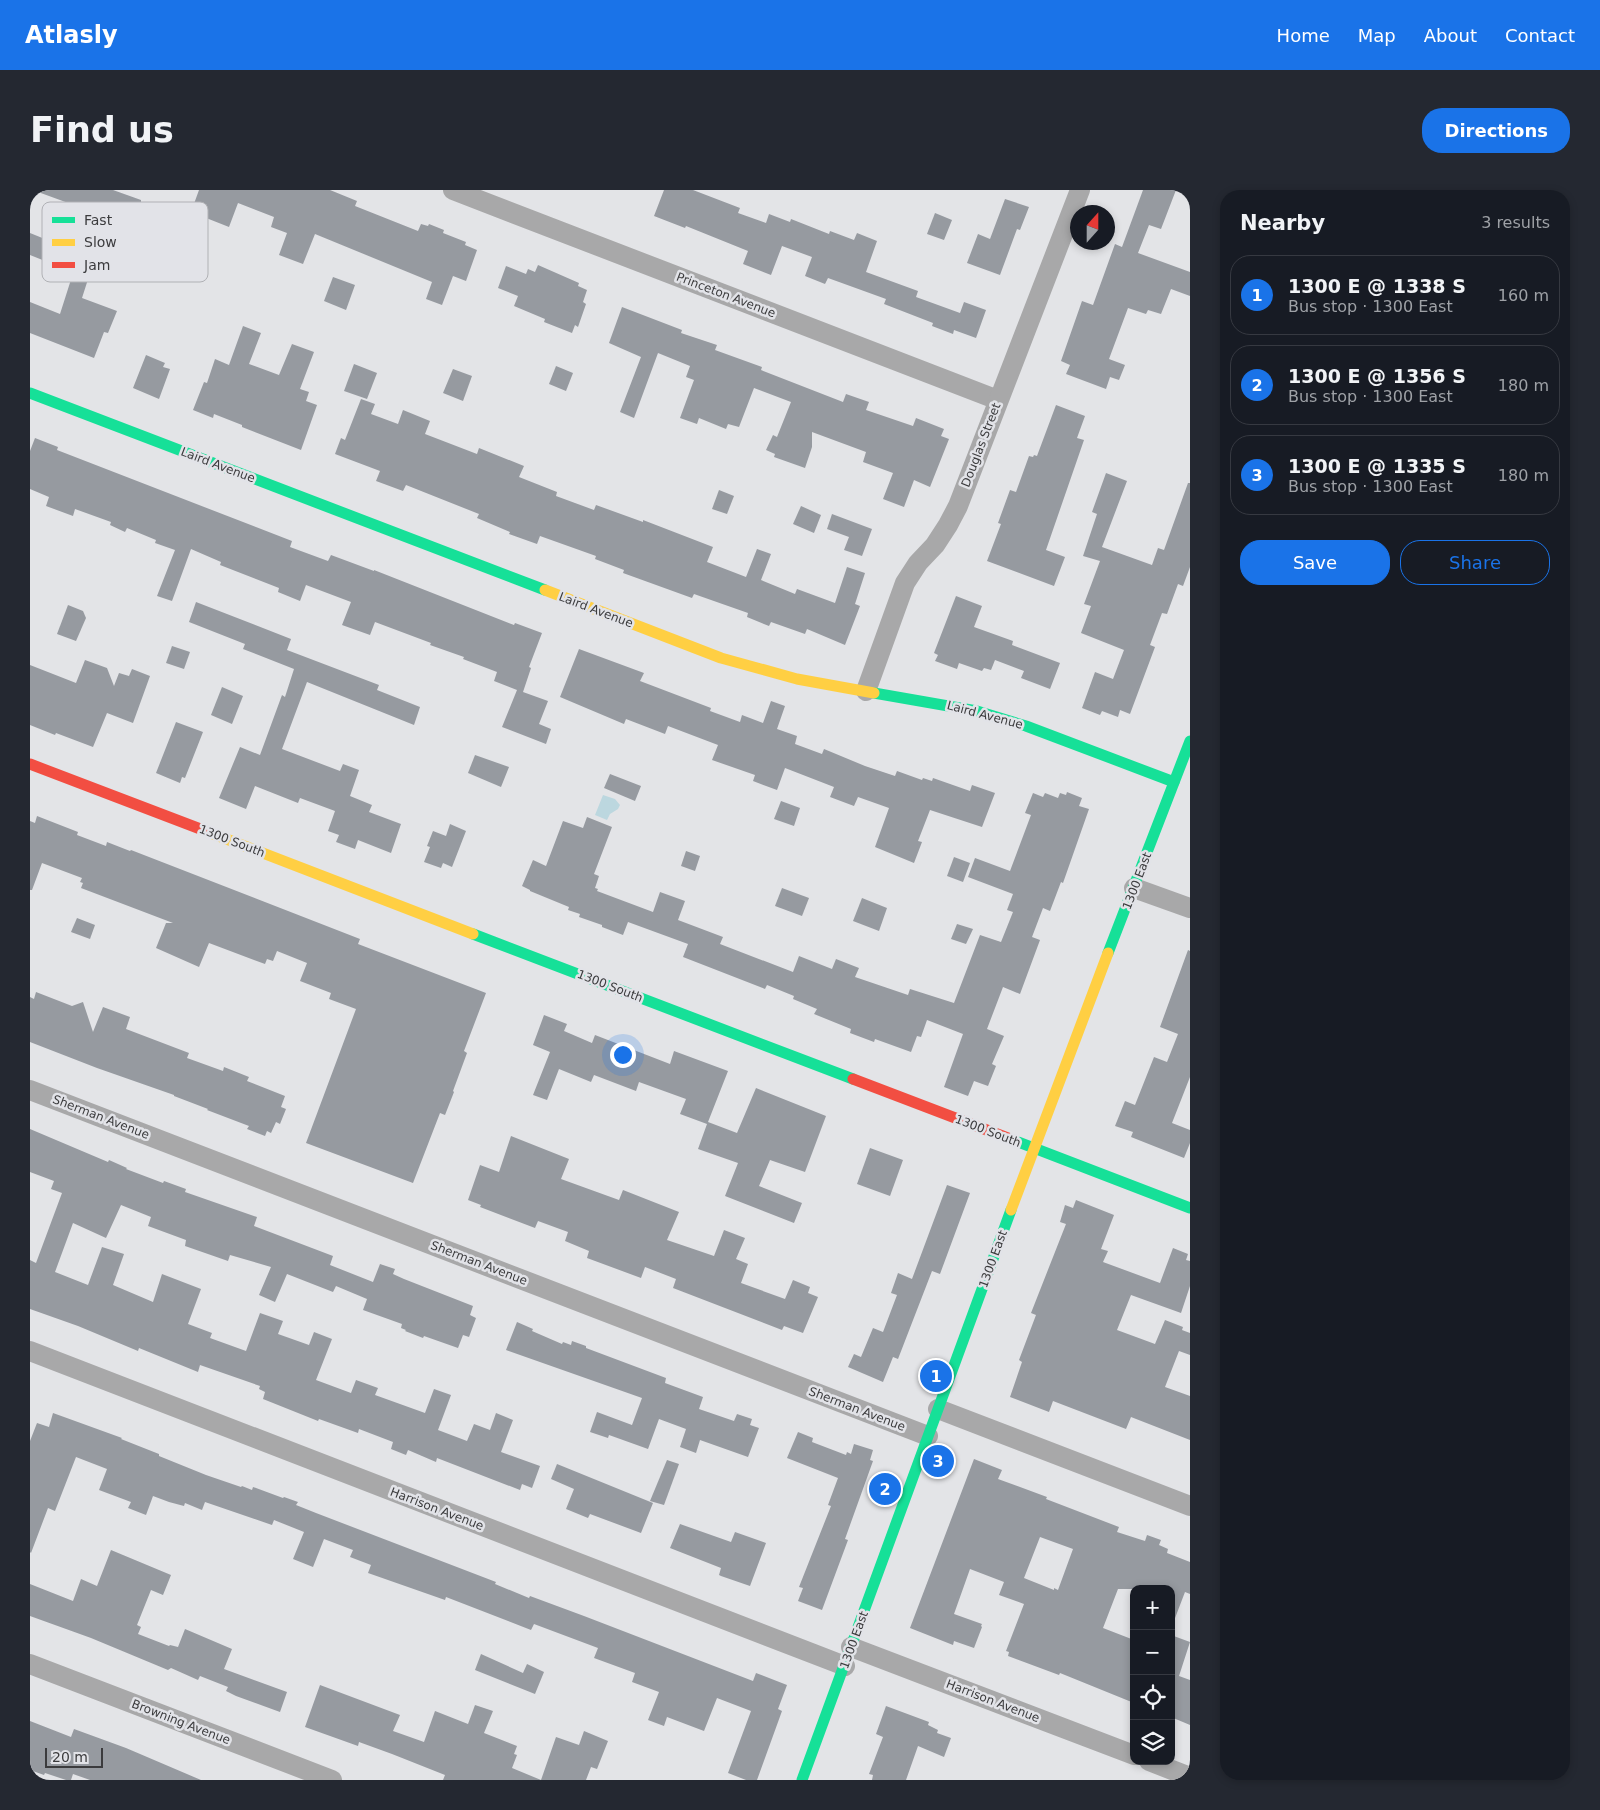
<!DOCTYPE html>
<html lang="en">
<head>
<meta charset="utf-8">
<style>
	body { margin:0; font-family:"DejaVu Sans",sans-serif; background:#242831; color:#f1f3f6 }
	.controls { position:absolute; right:15px; bottom:15px; display:grid; overflow:hidden; border-radius:10px; box-shadow:0 2px 8px #0003 }
	.controls button { width:45px; height:45px; display:grid; place-items:center; padding:0; border:0; border-bottom:1px solid #363941; background:#171b24; color:#f1f3f6; font:25px sans-serif }
	.compass { position:absolute; left:1040px; top:15px; width:45px; height:45px; border-radius:50%; background:#171b24; box-shadow:0 2px 8px #0003; rotate:21deg }
	.scale { position:absolute; left:15px; bottom:12px; width:58px; box-sizing:border-box; padding-left:5px; border:2px solid #3b3b3d; border-top:0; font-size:14px; line-height:18px; white-space:nowrap; color:#3b3b3d; -webkit-text-stroke:4px #e2e3e8; paint-order:stroke }
	.you { position:absolute; left:592px; top:864px; width:18px; height:18px; margin:-12px; border:4px solid #fff; border-radius:50%; background:#1a73e8; box-shadow:0 0 0 8px #1a73e833 }
	.badge { display:grid; place-items:center; width:32px; height:32px; border-radius:50%; background:#1a73e8; color:#fff; font-size:16px; font-weight:700 }
	.pin { position:absolute; translate:-50% -50%; border:2px solid #fff; box-shadow:0 1px 5px #0006 }
	.list { margin:0; padding:0; list-style:none }
	h2 { display:flex; justify-content:space-between; align-items:center; height:65px; margin:0; padding:0 20px; font-size:21px }
	h2 small { font-size:16px; font-weight:400; color:#9ea1a6 }
	.list li { display:grid; grid-template-columns:32px 1fr auto; gap:15px; align-items:center; box-sizing:border-box; height:80px; margin:0 10px 10px; padding:0 10px; border:1px solid #363941; border-radius:20px }
	.list b { display:block; font-size:19px; white-space:nowrap }
	.list p { margin:0; font-size:16px; white-space:nowrap; color:#9ea1a6 }
	.list em { font-size:16px; font-style:normal; color:#9ea1a6 }
	.actions { display:flex; gap:10px; padding:15px 20px }
	.actions a { flex:1; padding:11px 0; border:1px solid #1a73e8; border-radius:20px; text-align:center; font-size:18px; color:#1a73e8 }
	.actions .main { background:#1a73e8; color:#fff }
	.icon { flex:none; width:28px; height:28px; fill:none; stroke:currentColor; stroke-width:2; stroke-linecap:round; stroke-linejoin:round }
	.map { position:relative; flex:none; width:1160px; height:1590px; overflow:hidden; border-radius:20px }
	header { display:flex; align-items:center; gap:30px; box-sizing:border-box; height:70px; padding:0 25px; background:#1a73e8; color:#fff }
	header strong { font-size:24px }
	nav { display:flex; gap:28px; margin-inline-start:auto; font-size:18px }
	.intro { display:flex; align-items:center; justify-content:space-between; box-sizing:border-box; height:120px; padding:0 30px }
	h1 { margin:0; font-size:35px }
	.button { padding:12px 22px; border-radius:20px; background:#1a73e8; color:#fff; font-size:18px; font-weight:700 }
	main { display:flex; gap:30px; padding:0 30px }
	aside { flex:1; background:#171b24; border-radius:20px; box-shadow:0 2px 8px #0003 }
	.map>svg:first-child { display:block }
	.water { fill:#bcd7df }
	.building { fill:#969aa0; fill-rule:evenodd }
	.lines { fill:none; stroke-linecap:round; stroke-linejoin:round }
	.street { stroke:#a8a8a9; stroke-width:20 }
	.fast { stroke:#16e098; stroke-width:11 }
	.slow { stroke:#ffcf43; stroke-width:11 }
	.jam { stroke:#f24e42; stroke-width:11 }
	.labels { text-anchor:middle; stroke-width:5; stroke-linejoin:round; paint-order:stroke }
	.street-label { font-size:12px; fill:#3b3b3d; stroke:#e2e3e8 }
	.key { fill:#e2e3e8; stroke:#b0b1b5; stroke-width:1 }
	.key-label { font-size:14px; fill:#3b3b3d }
</style>
</head>
<body>
<header>
<strong>Atlasly</strong>
<nav><a>Home</a><a>Map</a><a>About</a><a>Contact</a></nav>
</header>
<div class="intro"><h1>Find us</h1><a class="button">Directions</a></div>
<main>
<div class="map">
<svg width="1160" height="1590" viewBox="0 0 1160 1590">
	<rect width="100%" height="100%" fill="#e3e4e7"/>
	<polygon class="water" points="573,605 585,609 590,615 588,619 580,624 577,630 565,625"/>
	<g class="building">
		<polygon points="8,0 83,0 111,10 111,12 129,20 122,39 105,32 106,30 77,19 74,26 8,2"/>
		<polygon points="169,0 300,0 327,11 325,16 388,41 391,34 398,36 399,34 414,40 413,43 436,52 435,55 447,60 436,91 423,86 412,115 396,109 402,92 285,44 273,74 249,65 257,43 241,37 244,27 208,13 199,37 161,22"/>
		<polygon points="634,0 663,0 710,18 708,23 736,33 739,24 760,32 761,29 799,44 800,41 824,50 827,43 847,51 836,82 888,101 886,107 930,123 934,112 956,120 946,148 924,140 923,144 902,136 903,133 854,114 856,109 798,88 795,94 775,86 782,67 752,56 741,85 713,74 718,61 656,36 655,38 624,26"/>
		<polygon points="1113,0 1146,0 1131,39 1119,35 1108,63 1160,82 1160,106 1141,99 1131,124 1118,120 1116,124 1098,118 1079,169 1095,175 1089,190 1080,187 1076,199 1036,184 1040,175 1031,171 1052,111 1063,115 1085,54 1092,57"/>
		<polygon points="975,9 999,17 990,40 987,39 970,85 937,73 948,44 960,49"/>
		<polygon points="905,23 922,30 914,50 897,44"/>
		<polygon points="0,43 42,60 35,79 0,65"/>
		<polygon points="508,75 549,93 548,96 557,100 553,112 556,114 548,137 545,135 542,143 514,132 515,129 484,116 488,106 468,98 476,76 496,84 498,79 505,82"/>
		<polygon points="45,77 60,83 52,108 87,121 78,143 74,142 64,168 0,143 0,112 30,124"/>
		<polygon points="303,87 325,95 316,120 294,111"/>
		<polygon points="592,117 652,140 651,143 687,155 685,160 732,177 731,180 813,212 816,204 839,212 836,220 883,236 886,228 914,239 911,246 919,249 900,297 884,290 874,317 853,309 863,283 833,272 836,262 782,242 782,257 775,278 744,267 745,264 736,260 743,245 747,247 761,212 724,198 709,237 698,234 696,239 669,228 667,234 650,228 664,190 656,187 660,176 628,163 604,228 590,222 611,167 579,153"/>
		<polygon points="213,136 231,143 219,174 249,185 262,154 284,162 270,199 279,202 276,211 287,215 271,260 212,237 212,235 184,224 183,228 163,220 174,192 177,193 185,169 199,175"/>
		<polygon points="116,165 135,173 133,177 140,179 129,209 103,198"/>
		<polygon points="324,174 347,183 337,209 314,201"/>
		<polygon points="526,176 543,183 536,201 519,194"/>
		<polygon points="423,179 442,186 433,211 413,203"/>
		<polygon points="331,209 345,214 341,224 368,234 373,220 400,231 395,244 447,264 449,258 494,276 489,287 527,302 526,306 564,320 566,315 613,332 613,330 683,357 677,372 716,387 727,359 741,364 731,390 765,404 767,399 805,413 817,377 835,383 825,414 830,416 815,455 777,439 775,444 741,432 739,436 717,427 718,423 664,404 662,408 593,383 594,380 565,369 566,366 510,346 507,354 479,344 480,342 447,328 449,324 376,295 373,301 346,291 350,281 305,264 311,248 315,250"/>
		<polygon points="1026,215 1055,226 1047,248 1054,250 1016,360 1035,367 1024,396 957,371 971,334 968,333 980,300 986,302 999,266 1003,267 1004,265 1007,266"/>
		<polygon points="5,248 28,257 27,260 262,351 260,357 298,371 301,365 344,381 344,380 484,435 485,433 512,443 499,477 501,478 493,502 518,511 509,534 521,539 516,554 472,537 487,500 464,491 467,482 433,469 434,467 400,455 401,453 345,432 340,445 312,435 321,412 276,395 270,411 248,402 249,398 190,375 191,372 161,359 142,411 127,406 145,360 125,353 126,350 97,338 95,342 80,335 81,332 45,319 43,326 16,316 19,307 0,299 0,261"/>
		<polygon points="1076,283 1097,291 1072,357 1122,375 1128,358 1134,360 1158,293 1160,293 1160,377 1153,396 1148,394 1137,424 1132,423 1120,455 1125,457 1100,524 1090,520 1088,527 1072,521 1070,525 1052,518 1065,482 1083,489 1094,460 1051,443 1061,416 1054,414 1070,371 1053,366 1067,324 1062,322"/>
		<polygon points="689,300 704,306 697,324 682,319"/>
		<polygon points="771,316 791,325 784,343 763,334"/>
		<polygon points="802,324 842,339 832,366 814,360 819,347 797,339"/>
		<polygon points="926,406 952,416 944,437 983,451 982,455 1030,473 1020,499 991,488 994,481 965,470 961,480 954,478 952,481 929,473 927,479 905,471 908,465 904,463"/>
		<polygon points="166,412 261,449 257,460 349,495 347,500 390,517 384,535 277,492 252,559 310,581 313,574 329,580 320,606 342,615 339,622 371,634 361,663 328,650 325,659 306,652 309,645 298,641 305,621 270,608 268,613 225,596 216,619 189,608 210,557 230,565 252,505 255,507 264,479 213,459 215,454 159,432"/>
		<polygon points="38,415 53,421 56,428 46,451 27,444"/>
		<polygon points="142,456 160,462 154,479 136,473"/>
		<polygon points="549,459 614,483 610,491 681,518 680,521 710,532 712,525 733,533 741,511 755,516 747,539 767,546 765,554 792,564 794,559 835,576 865,586 867,581 892,590 893,588 902,591 903,588 940,601 942,595 965,603 952,637 900,620 888,651 892,652 884,673 845,657 859,618 828,607 824,616 800,607 804,597 755,578 747,600 723,591 725,585 682,570 688,555 638,536 635,544 596,529 594,534 530,507"/>
		<polygon points="55,470 77,478 84,496 89,483 99,486 102,479 120,486 103,533 77,523 63,557 26,543 25,545 0,535 0,475 46,493"/>
		<polygon points="192,497 213,506 202,534 181,525"/>
		<polygon points="146,532 173,542 155,588 152,587 150,593 126,583"/>
		<polygon points="445,565 479,577 471,597 438,583"/>
		<polygon points="580,584 611,596 605,611 574,598"/>
		<polygon points="1037,602 1052,608 1049,616 1059,619 1033,693 1031,692 1020,721 1013,718 1002,747 1010,750 990,804 973,797 957,839 974,846 962,874 966,876 958,896 944,891 938,906 914,897 933,844 897,830 891,847 887,846 881,862 845,849 844,852 820,843 821,839 784,824 787,819 763,809 764,806 737,795 735,799 653,767 658,754 598,732 593,745 572,737 572,735 549,727 550,724 538,720 539,717 500,701 500,700 492,696 503,670 516,676 533,631 553,638 557,627 582,637 564,684 569,686 565,698 568,699 567,701 623,722 630,702 655,711 648,730 693,747 690,754 763,782 769,766 802,779 806,769 829,778 825,787 878,805 880,799 924,813 950,745 971,752 983,722 977,720 983,704 938,687 945,668 980,681 1001,625 995,623 1003,603 1013,607 1015,603 1028,608 1030,603 1036,605"/>
		<polygon points="751,611 770,618 764,636 744,629"/>
		<polygon points="7,626 48,642 47,645 76,656 77,652 100,661 101,660 330,749 328,754 456,803 434,861 437,863 423,901 424,902 415,925 410,923 383,993 276,953 326,819 299,809 301,803 270,791 277,773 247,761 243,771 237,769 235,774 179,753 169,777 126,758 136,733 143,733 51,698 53,693 50,692 52,688 12,673 2,700 0,700 0,631 5,633"/>
		<polygon points="420,634 436,641 422,677 413,673 411,678 394,672 400,657 397,656 403,641 416,646"/>
		<polygon points="656,661 670,666 665,681 651,676"/>
		<polygon points="924,667 940,673 933,692 917,686"/>
		<polygon points="752,698 779,708 772,726 745,716"/>
		<polygon points="832,708 857,718 849,741 823,731"/>
		<polygon points="47,728 65,735 60,749 41,742"/>
		<polygon points="927,734 943,739 936,754 921,749"/>
		<polygon points="1158,760 1160,761 1160,887 1142,933 1160,940 1160,953 1154,968 1101,947 1103,942 1085,936 1095,911 1105,915 1124,867 1137,872 1148,844 1130,837"/>
		<polygon points="6,802 42,816 53,812 63,842 73,817 100,827 96,839 159,863 157,868 193,881 194,877 219,887 217,891 255,906 251,917 256,919 250,934 246,932 241,943 237,941 235,946 217,939 219,936 177,920 178,919 144,906 144,905 67,878 0,852 0,807 4,809"/>
		<polygon points="514,825 537,834 534,841 562,853 565,845 640,874 644,861 698,881 678,932 707,943 726,898 796,926 775,982 740,970 729,996 772,1013 764,1033 695,1006 708,973 668,959 677,934 650,924 656,909 609,892 606,901 564,885 561,892 529,879 517,910 503,905 520,862 503,855"/>
		<polygon points="0,939 78,972 79,970 97,978 96,979 133,993 134,991 156,999 155,1002 227,1027 224,1036 303,1066 300,1075 343,1092 350,1074 365,1079 363,1084 374,1089 443,1116 440,1125 446,1128 439,1147 433,1145 428,1158 394,1146 393,1148 375,1141 376,1140 371,1138 372,1134 333,1120 337,1109 306,1096 303,1102 257,1084 245,1112 229,1105 241,1077 200,1065 198,1071 155,1056 156,1050 118,1036 121,1027 91,1015 76,1048 43,1033 25,1082 58,1095 72,1057 94,1064 83,1095 123,1112 132,1084 171,1099 158,1134 182,1143 180,1148 216,1161 230,1123 253,1131 248,1144 279,1155 284,1142 302,1149 286,1190 321,1203 326,1190 348,1198 345,1205 395,1223 404,1199 421,1205 408,1240 437,1251 444,1234 460,1240 466,1223 483,1230 471,1262 510,1276 502,1298 492,1294 490,1300 407,1268 406,1272 378,1260 376,1265 361,1259 363,1252 329,1239 328,1243 289,1229 288,1231 233,1209 235,1202 229,1199 230,1196 170,1175 168,1182 109,1158 108,1161 48,1136 0,1119 0,1070 6,1073 32,1003 21,999 24,991 0,982"/>
		<polygon points="481,946 539,969 531,989 589,1010 593,1000 649,1022 637,1050 684,1066 694,1040 715,1048 706,1069 718,1074 711,1093 755,1109 763,1090 780,1097 778,1103 788,1107 773,1143 754,1136 752,1140 643,1098 646,1089 615,1077 611,1088 557,1068 559,1061 535,1051 538,1042 508,1031 505,1038 450,1017 451,1015 438,1010 450,975 469,982"/>
		<polygon points="840,958 873,970 860,1006 827,994"/>
		<polygon points="917,995 940,1003 910,1084 902,1081 868,1169 863,1167 853,1192 818,1177 824,1164 831,1167 843,1138 853,1142 867,1105 861,1103 868,1083 882,1089"/>
		<polygon points="1046,1010 1084,1025 1071,1059 1078,1061 1073,1072 1130,1093 1143,1058 1158,1064 1156,1070 1160,1071 1160,1096 1151,1123 1101,1105 1087,1140 1125,1154 1135,1130 1153,1137 1152,1140 1160,1143 1160,1165 1149,1161 1135,1197 1160,1206 1160,1250 1101,1227 1096,1239 1023,1211 1019,1222 980,1207 992,1172 989,1170 1006,1125 1001,1123 1036,1034 1030,1032 1035,1015 1043,1018"/>
		<polygon points="487,1132 503,1139 502,1141 532,1154 533,1152 541,1155 542,1151 556,1156 556,1158 636,1188 635,1193 673,1207 669,1219 704,1231 707,1224 722,1229 720,1235 729,1238 718,1267 670,1250 666,1263 650,1257 656,1239 629,1229 618,1259 579,1245 578,1248 560,1242 567,1222 602,1235 612,1208 476,1160"/>
		<polygon points="23,1223 92,1248 91,1249 129,1264 129,1266 176,1285 211,1297 212,1296 222,1300 223,1297 253,1308 254,1307 268,1312 266,1315 286,1323 466,1392 465,1394 499,1408 500,1406 554,1426 723,1491 726,1483 757,1495 748,1519 752,1521 727,1590 716,1590 698,1583 721,1521 687,1508 674,1541 637,1527 634,1536 618,1530 629,1502 602,1492 605,1483 564,1468 568,1458 504,1434 501,1440 416,1407 415,1410 338,1383 341,1375 320,1367 323,1360 294,1349 283,1377 263,1369 274,1342 244,1330 242,1335 175,1312 172,1320 155,1313 154,1316 139,1312 123,1306 116,1325 98,1318 101,1312 69,1300 77,1279 46,1267 25,1321 18,1318 1,1363 0,1362 0,1251 7,1233 19,1237"/>
		<polygon points="768,1242 783,1248 782,1252 816,1265 817,1262 821,1264 824,1254 843,1260 840,1270 843,1271 815,1349 818,1350 792,1420 768,1411 773,1398 769,1397 801,1316 798,1315 808,1288 757,1268"/>
		<path d="M944 1269 972 1280 968 1289 1017 1307 1016 1309 1089 1337 1087 1342 1115 1351 1117 1345 1131 1350 1129 1355 1138 1359 1137 1363 1160 1372V1404L1155 1402 1142 1436 1141 1399H1088L1073 1438 1104 1450V1513L1030 1483 1029 1485 978 1466 979 1462 976 1461 994 1414 969 1405 974 1392 940 1379 924 1424 952 1434 951 1436 952 1437 944 1458 924 1451 923 1455 880 1438ZM1010 1347 1043 1359 1028 1400 1024 1398V1400L994 1388Z"/>
		<polygon points="637,1270 649,1274 634,1315 620,1311"/>
		<polygon points="527,1274 623,1313 611,1343 560,1324 558,1328 536,1319 544,1299 521,1289"/>
		<polygon points="650,1334 701,1352 705,1342 736,1353 720,1396 691,1386 689,1385 691,1378 640,1358"/>
		<polygon points="81,1360 141,1385 133,1405 121,1400 107,1435 111,1437 108,1444 139,1456 140,1455 148,1457 155,1439 202,1459 194,1479 257,1502 250,1522 206,1506 196,1501 198,1497 170,1486 168,1490 141,1478 138,1480 61,1448 0,1426 0,1394 43,1411 51,1389 67,1396"/>
		<polygon points="1141,1445 1160,1452 1149,1486 1160,1490 1160,1535 1141,1527"/>
		<polygon points="451,1464 493,1483 497,1474 514,1482 505,1504 445,1480"/>
		<polygon points="290,1495 370,1525 363,1541 394,1552 405,1521 438,1534 445,1515 463,1521 454,1543 487,1556 484,1564 487,1565 482,1578 511,1590 526,1547 549,1555 554,1541 578,1551 567,1579 561,1577 556,1590 413,1590 415,1585 362,1564 329,1552 328,1556 275,1537"/>
		<polygon points="856,1516 899,1532 898,1535 908,1540 907,1543 921,1548 914,1567 888,1556 876,1590 842,1590 843,1585 839,1584 853,1547 846,1544"/>
		<polygon points="0,1531 41,1547 44,1539 96,1558 171,1590 60,1590 43,1584 41,1590 36,1590 15,1583 14,1585 0,1580"/>
	</g>
	<g class="lines">
		<g class="street">
			<polyline points="423,0 968,210"/>
			<polyline points="836,501 875,393 888,373 905,355 918,335 928,316 1050,0"/>
			<polyline points="1104,698 1160,718"/>
			<polyline points="0,900 898,1246"/>
			<polyline points="0,1161 815,1476"/>
			<polyline points="908,1219 1160,1316"/>
			<polyline points="821,1457 1104,1565"/>
			<polyline points="0,1474 302,1590"/>
			<polyline points="1119,1571 1160,1587"/>
		</g>
		<g class="fast">
			<polyline points="0,203 515,400"/>
			<polyline points="844,503 947,521 996,536 1144,592"/>
			<polyline points="443,744 823,889"/>
			<polyline points="1078,763 1160,551"/>
			<polyline points="983,950 1160,1018"/>
			<polyline points="772,1590 981,1020"/>
		</g>
		<g class="slow">
			<polyline points="515,400 691,468 767,489 844,503"/>
			<polyline points="173,640 443,744"/>
			<polyline points="981,1020 1078,763"/>
		</g>
		<g class="jam">
			<polyline points="0,574 173,640"/>
			<polyline points="823,889 983,950"/>
		</g>
	</g>
	<g class="labels">
		<g class="street-label">
			<text transform="translate(696 105) rotate(21)" y="4">Princeton Avenue</text>
			<text transform="translate(951 255) rotate(-69)" y="4">Douglas Street</text>
			<text transform="translate(188 275) rotate(21)" y="4">Laird Avenue</text>
			<text transform="translate(566 420) rotate(21)" y="4">Laird Avenue</text>
			<text transform="translate(955 525) rotate(15)" y="4">Laird Avenue</text>
			<text transform="translate(202 651) rotate(21)" y="4">1300 South</text>
			<text transform="translate(1107 691) rotate(-69)" y="4">1300 East</text>
			<text transform="translate(580 796) rotate(21)" y="4">1300 South</text>
			<text transform="translate(71 927) rotate(21)" y="4">Sherman Avenue</text>
			<text transform="translate(958 941) rotate(21)" y="4">1300 South</text>
			<text transform="translate(963 1069) rotate(-70)" y="4">1300 East</text>
			<text transform="translate(449 1073) rotate(21)" y="4">Sherman Avenue</text>
			<text transform="translate(827 1219) rotate(21)" y="4">Sherman Avenue</text>
			<text transform="translate(407 1319) rotate(21)" y="4">Harrison Avenue</text>
			<text transform="translate(824 1450) rotate(-70)" y="4">1300 East</text>
			<text transform="translate(963 1511) rotate(21)" y="4">Harrison Avenue</text>
			<text transform="translate(151 1532) rotate(21)" y="4">Browning Avenue</text>
		</g>
	</g>
	<rect x="12" y="12" width="166" height="80" rx="8" class="key"/>
	<rect x="22" y="27" width="23" height="6" fill="#16e098"/>
	<rect x="22" y="49" width="23" height="7" fill="#ffcf43"/>
	<rect x="22" y="72" width="23" height="6" fill="#f24e42"/>
	<g class="key-label">
		<text x="54" y="35">Fast</text>
		<text x="54" y="57">Slow</text>
		<text x="54" y="80">Jam</text>
	</g>
</svg>
<div class="controls">
<button>+</button>
<button>−</button>
<button><svg class="icon" aria-label="locate" viewBox="0 0 24 24"><circle cx="12" cy="12" r="6"/><path d="M12 2v4M12 18v4M2 12h4M18 12h4"/></svg></button>
<button><svg class="icon" aria-label="layers" viewBox="0 0 24 24"><path d="M12 4l9 5-9 5-9-5zM3 14l9 5 9-5"/></svg></button>
</div>
<svg class="compass" viewBox="-18 -18 36 36"><path d="M0-13l5 13h-10z" fill="#e53935"/><path d="M0 13l5-13h-10z" fill="#9ea1a6"/></svg>
<div class="scale">20 m</div>
<div class="you"></div>
<div class="pin badge" style="left:906px;top:1186px">1</div>
<div class="pin badge" style="left:855px;top:1299px">2</div>
<div class="pin badge" style="left:908px;top:1271px">3</div>
</div>
<aside>
<h2>Nearby<small>3 results</small></h2>
<ul class="list">
<li><span class="badge">1</span><div><b>1300 E @ 1338 S</b><p>Bus stop · 1300 East</p></div><em>160 m</em></li>
<li><span class="badge">2</span><div><b>1300 E @ 1356 S</b><p>Bus stop · 1300 East</p></div><em>180 m</em></li>
<li><span class="badge">3</span><div><b>1300 E @ 1335 S</b><p>Bus stop · 1300 East</p></div><em>180 m</em></li>
</ul>
<div class="actions"><a class="main">Save</a><a>Share</a></div>
</aside>
</main>
</body>
</html>
